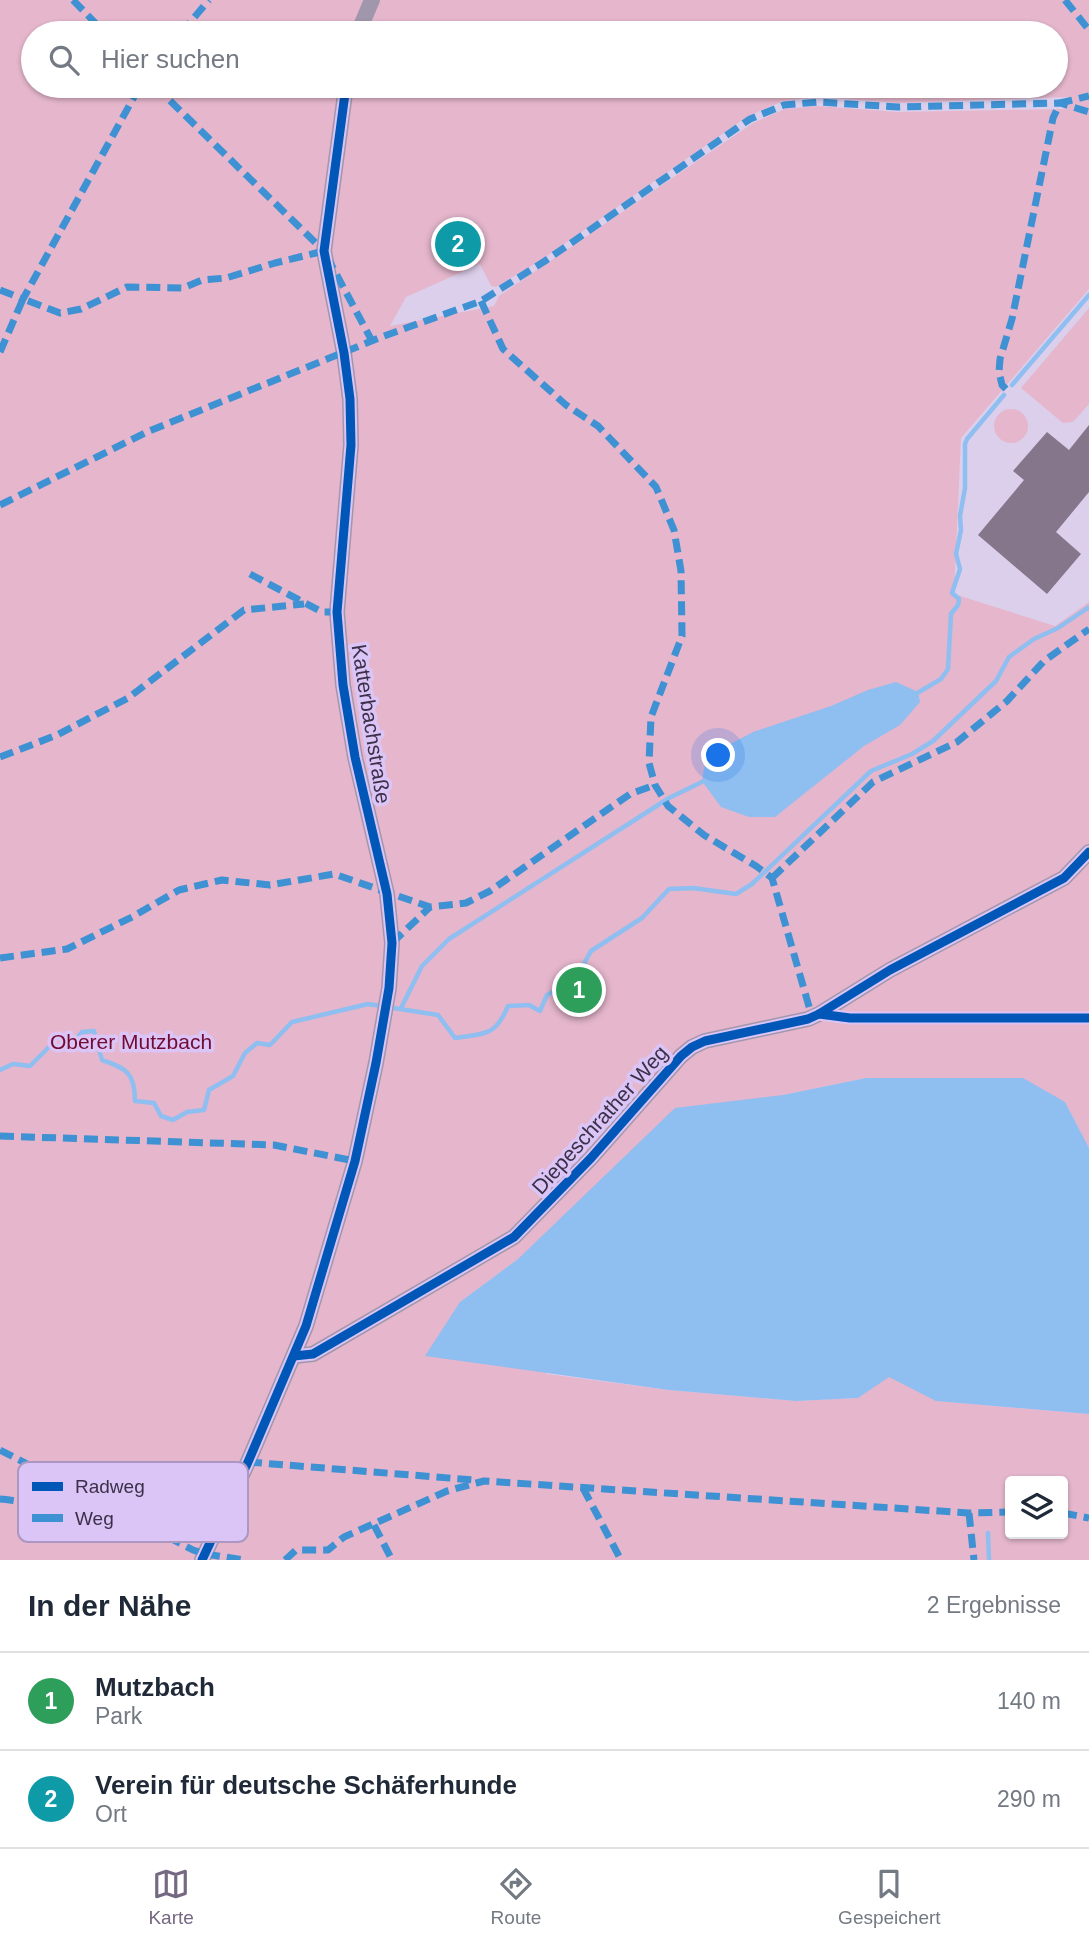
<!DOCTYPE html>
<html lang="de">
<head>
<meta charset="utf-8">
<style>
	body { margin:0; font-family:Arial,sans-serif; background:#f2f2f3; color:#1f2937 }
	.controls { position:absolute; right:21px; bottom:21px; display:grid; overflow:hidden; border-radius:7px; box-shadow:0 2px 5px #0004 }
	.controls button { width:63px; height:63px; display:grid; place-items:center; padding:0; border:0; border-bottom:2px solid #e0e1e3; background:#fff; color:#1f2937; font:35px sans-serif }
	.you { position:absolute; left:719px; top:756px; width:24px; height:24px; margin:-18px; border:5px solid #fff; border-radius:50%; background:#1a73e8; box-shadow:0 0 0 10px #1a73e833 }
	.badge { display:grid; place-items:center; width:46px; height:46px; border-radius:50%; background:#746882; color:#fff; font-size:23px; font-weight:700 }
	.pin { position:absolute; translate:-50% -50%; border:4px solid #fff; box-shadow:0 2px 7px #0006 }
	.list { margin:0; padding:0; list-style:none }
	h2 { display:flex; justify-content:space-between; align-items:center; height:91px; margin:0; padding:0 28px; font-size:30px }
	h2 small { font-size:23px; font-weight:400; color:#747a83 }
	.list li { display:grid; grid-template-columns:46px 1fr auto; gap:21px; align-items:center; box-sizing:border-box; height:98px; padding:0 28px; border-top:2px solid #e0e1e3 }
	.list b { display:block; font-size:26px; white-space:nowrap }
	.list p { margin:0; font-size:23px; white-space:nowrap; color:#747a83 }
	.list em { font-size:23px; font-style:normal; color:#747a83 }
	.icon { flex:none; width:38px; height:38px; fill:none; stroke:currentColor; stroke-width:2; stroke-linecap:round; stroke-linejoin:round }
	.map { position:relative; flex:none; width:1089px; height:1560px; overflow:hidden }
	.search { position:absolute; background:#fff; box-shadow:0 2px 5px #0004; left:21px; right:21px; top:21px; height:77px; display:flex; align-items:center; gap:18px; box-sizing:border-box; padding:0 24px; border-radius:38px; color:#747a83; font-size:26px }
	.sheet { height:287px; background:#fff }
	nav { display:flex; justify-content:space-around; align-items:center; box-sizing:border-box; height:98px; border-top:2px solid #e0e1e3; background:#fff; font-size:19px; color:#747a83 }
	nav a { display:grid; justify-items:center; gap:4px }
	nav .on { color:#746882 }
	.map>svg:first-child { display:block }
	.green { fill:#e5b6cc; fill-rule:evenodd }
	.water { fill:#8fbef0 }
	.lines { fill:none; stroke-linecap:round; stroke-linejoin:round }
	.stream { stroke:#8fbef0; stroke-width:4.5 }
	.building { fill:#85768c }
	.street { stroke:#a197ac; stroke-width:16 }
	.quiet { stroke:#3e91d3; stroke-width:7; stroke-dasharray:14 7; stroke-linecap:butt }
	.cycleway-casing { stroke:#dbc4f6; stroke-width:13 }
	.cycleway { stroke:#0057b8; stroke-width:9 }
	.labels { text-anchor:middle; stroke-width:7; stroke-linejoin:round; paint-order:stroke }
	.street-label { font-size:21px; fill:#3c3049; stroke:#dbc4f6 }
	.park-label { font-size:21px; fill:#720a33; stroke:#dbc4f6 }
	.key { fill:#dbc4f6; stroke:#ab98c2; stroke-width:2 }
	.key-label { font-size:19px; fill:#3c3049 }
</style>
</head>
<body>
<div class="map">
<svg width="1089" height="1560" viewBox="0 0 1089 1560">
	<rect width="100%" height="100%" fill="#dccfeb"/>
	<g class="green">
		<path d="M0 0H1089V289L961 438 954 594 1055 626 1089 602V1148L1065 1102 866 1078 783 1095 518 1259 460 1302 547 1374 669 1390 796 1401 858 1398 889 1376 937 1401 1089 1414V1560H0ZM33 33H1056V86H33ZM818 97 898 103 1069 97 1066 109 898 112 818 106 785 109 753 123 499 296 494 306 390 326 406 297 480 264 491 286 496 287 544 258 748 116 783 101ZM1010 1481H1063V1534H1010Z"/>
		<polygon points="1089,308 1089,404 1073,422 1063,423 1021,388"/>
		<circle cx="1011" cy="426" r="17"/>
	</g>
	<g class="water">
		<polygon points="896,682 918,692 920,702 900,725 864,746 775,817 749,817 721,807 702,781 706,757 753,732 831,706 868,690"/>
		<polygon points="866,1078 1023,1078 1065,1102 1089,1148 1089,1414 936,1401 889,1377 858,1398 796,1401 669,1390 425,1356 460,1302 518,1259 675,1108 783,1095"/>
	</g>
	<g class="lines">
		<g class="stream">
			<polyline points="1012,385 1089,295"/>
			<polyline points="914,695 941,679 948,669 951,614 958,605 959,599 952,593 960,569 956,554 961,530 960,516 965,488 965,444 967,439 1004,395"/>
			<polyline points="401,1008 422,966 449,939 669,798 706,780"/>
			<path d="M0 1070 13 1064 30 1066 50 1046H71L82 1032 94 1031 102 1060C127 1068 135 1074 135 1101L154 1103 161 1116 173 1120 187 1112 204 1110 209 1090 233 1076 245 1053 257 1043 270 1045 292 1022 368 1004 438 1015 455 1038C485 1033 495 1037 508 1006L529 1005 540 1011 547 995 575 980 591 951 642 918 669 889 693 888 736 894 752 884 871 771 912 754 933 741 996 681 1009 657 1034 639 1058 628 1089 607"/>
			<polyline points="988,1533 989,1560"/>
		</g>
	</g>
	<g class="building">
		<polygon points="460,223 466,235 460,238 466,250 451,257 440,233"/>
		<polygon points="1089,425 1089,492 1056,532 1081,554 1047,594 978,535 1024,480 1013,471 1047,432 1069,450"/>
	</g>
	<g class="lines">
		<g class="street">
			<polyline points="358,33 372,0"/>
			<polyline points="294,1356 313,1354 514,1237 591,1158 681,1056 692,1047 705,1041 808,1019 819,1014 890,970 1064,878 1089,852"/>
			<polyline points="202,1560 248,1462 306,1326 355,1161 376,1063 389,988 392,943 387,894 355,757 343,685 337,612 351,445 350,399 344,353 324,251 346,86"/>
		</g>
		<g class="quiet">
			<polyline points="73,0 105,33"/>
			<polyline points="1065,0 1089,30"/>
			<polyline points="181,33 209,0"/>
			<polyline points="155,86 324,251"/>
			<polyline points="0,290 23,299 140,86"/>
			<polyline points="481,301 503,349 566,405 598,426 656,487 674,530 681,571 682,636 651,717 649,763 655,785 668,806 704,835 756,866 772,878 810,1010 823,1015"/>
			<polyline points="0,352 23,299 60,313 81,309 127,287 183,288 202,280 226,278 275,263 324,251 372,341"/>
			<polyline points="1006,389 1002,385 999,372 1000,359 1012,319 1053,118 1060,103 1089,96"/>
			<polyline points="0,505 149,431 384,336 481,301 545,261 750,119 784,105 818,102 898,107 1060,103 1089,112"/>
			<polyline points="250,574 322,612 337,612"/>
			<polyline points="0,757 57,735 128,698 244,610 304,604"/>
			<polyline points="772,878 873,782 957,742 1007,701 1044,661 1089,629"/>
			<polyline points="392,943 430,907"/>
			<polyline points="0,958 67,949 132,917 179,890 222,880 270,885 334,874 430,907 466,903 490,891 630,794 655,785"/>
			<polyline points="0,1136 274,1145 355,1161"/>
			<polyline points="0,1450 193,1550 205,1554 245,1560"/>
			<polyline points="248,1462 474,1480"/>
			<polyline points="583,1488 621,1560"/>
			<path d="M0 1499C22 1500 69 1516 82 1492"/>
			<polyline points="969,1513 974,1560"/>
			<polyline points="1063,1513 1089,1518"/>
			<polyline points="374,1525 392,1560"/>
			<polyline points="285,1560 296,1550 328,1550 344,1537 447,1491 484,1481 969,1513 1010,1512"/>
		</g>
		<defs>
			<g id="cycleway">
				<polyline points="819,1014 850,1018 1089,1018"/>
				<polyline points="294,1356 313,1354 514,1237 591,1158 681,1056 692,1047 705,1041 808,1019 819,1014 890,970 1064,878 1089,852"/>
				<polyline points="202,1560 248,1462 306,1326 355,1161 376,1063 389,988 392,943 387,894 355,757 343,685 337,612 351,445 350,399 344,353 324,251 346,86"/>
			</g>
		</defs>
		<use href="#cycleway" class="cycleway-casing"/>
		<use href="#cycleway" class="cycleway"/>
	</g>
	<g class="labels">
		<g class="street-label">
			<text transform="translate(371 724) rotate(81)" y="7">Katterbachstraße</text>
			<text transform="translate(600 1120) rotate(-48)" y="7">Diepeschrather Weg</text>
		</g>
		<g class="park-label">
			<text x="131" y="1049">Oberer Mutzbach</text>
		</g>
	</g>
	<rect x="18" y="1462" width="230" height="80" rx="10" class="key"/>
	<rect x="32" y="1482" width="31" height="9" fill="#0057b8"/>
	<rect x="32" y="1514" width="31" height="8" fill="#3e91d3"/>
	<g class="key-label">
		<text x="75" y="1493">Radweg</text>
		<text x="75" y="1525">Weg</text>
	</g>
</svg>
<div class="controls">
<button><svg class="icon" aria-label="layers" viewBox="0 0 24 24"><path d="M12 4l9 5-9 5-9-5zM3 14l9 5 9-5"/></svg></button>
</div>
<div class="you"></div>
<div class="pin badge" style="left:579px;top:990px;background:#2e9e5b">1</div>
<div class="pin badge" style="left:458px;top:244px;background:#0f9aa8">2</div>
<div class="search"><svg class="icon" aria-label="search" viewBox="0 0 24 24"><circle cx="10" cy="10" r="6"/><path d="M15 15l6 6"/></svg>Hier suchen</div>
</div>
<section class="sheet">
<h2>In der Nähe<small>2 Ergebnisse</small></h2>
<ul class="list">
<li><span class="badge" style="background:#2e9e5b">1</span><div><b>Mutzbach</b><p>Park</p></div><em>140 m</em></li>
<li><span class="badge" style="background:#0f9aa8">2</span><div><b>Verein für deutsche Schäferhunde</b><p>Ort</p></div><em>290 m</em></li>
</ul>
</section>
<nav>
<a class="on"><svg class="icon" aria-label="map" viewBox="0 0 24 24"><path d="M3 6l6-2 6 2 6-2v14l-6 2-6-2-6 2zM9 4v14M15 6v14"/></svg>Karte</a>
<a><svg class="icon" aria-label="directions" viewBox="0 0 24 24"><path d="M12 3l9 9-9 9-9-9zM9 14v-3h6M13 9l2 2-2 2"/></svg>Route</a>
<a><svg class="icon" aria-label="saved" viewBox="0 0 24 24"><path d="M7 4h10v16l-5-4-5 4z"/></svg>Gespeichert</a>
</nav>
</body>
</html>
